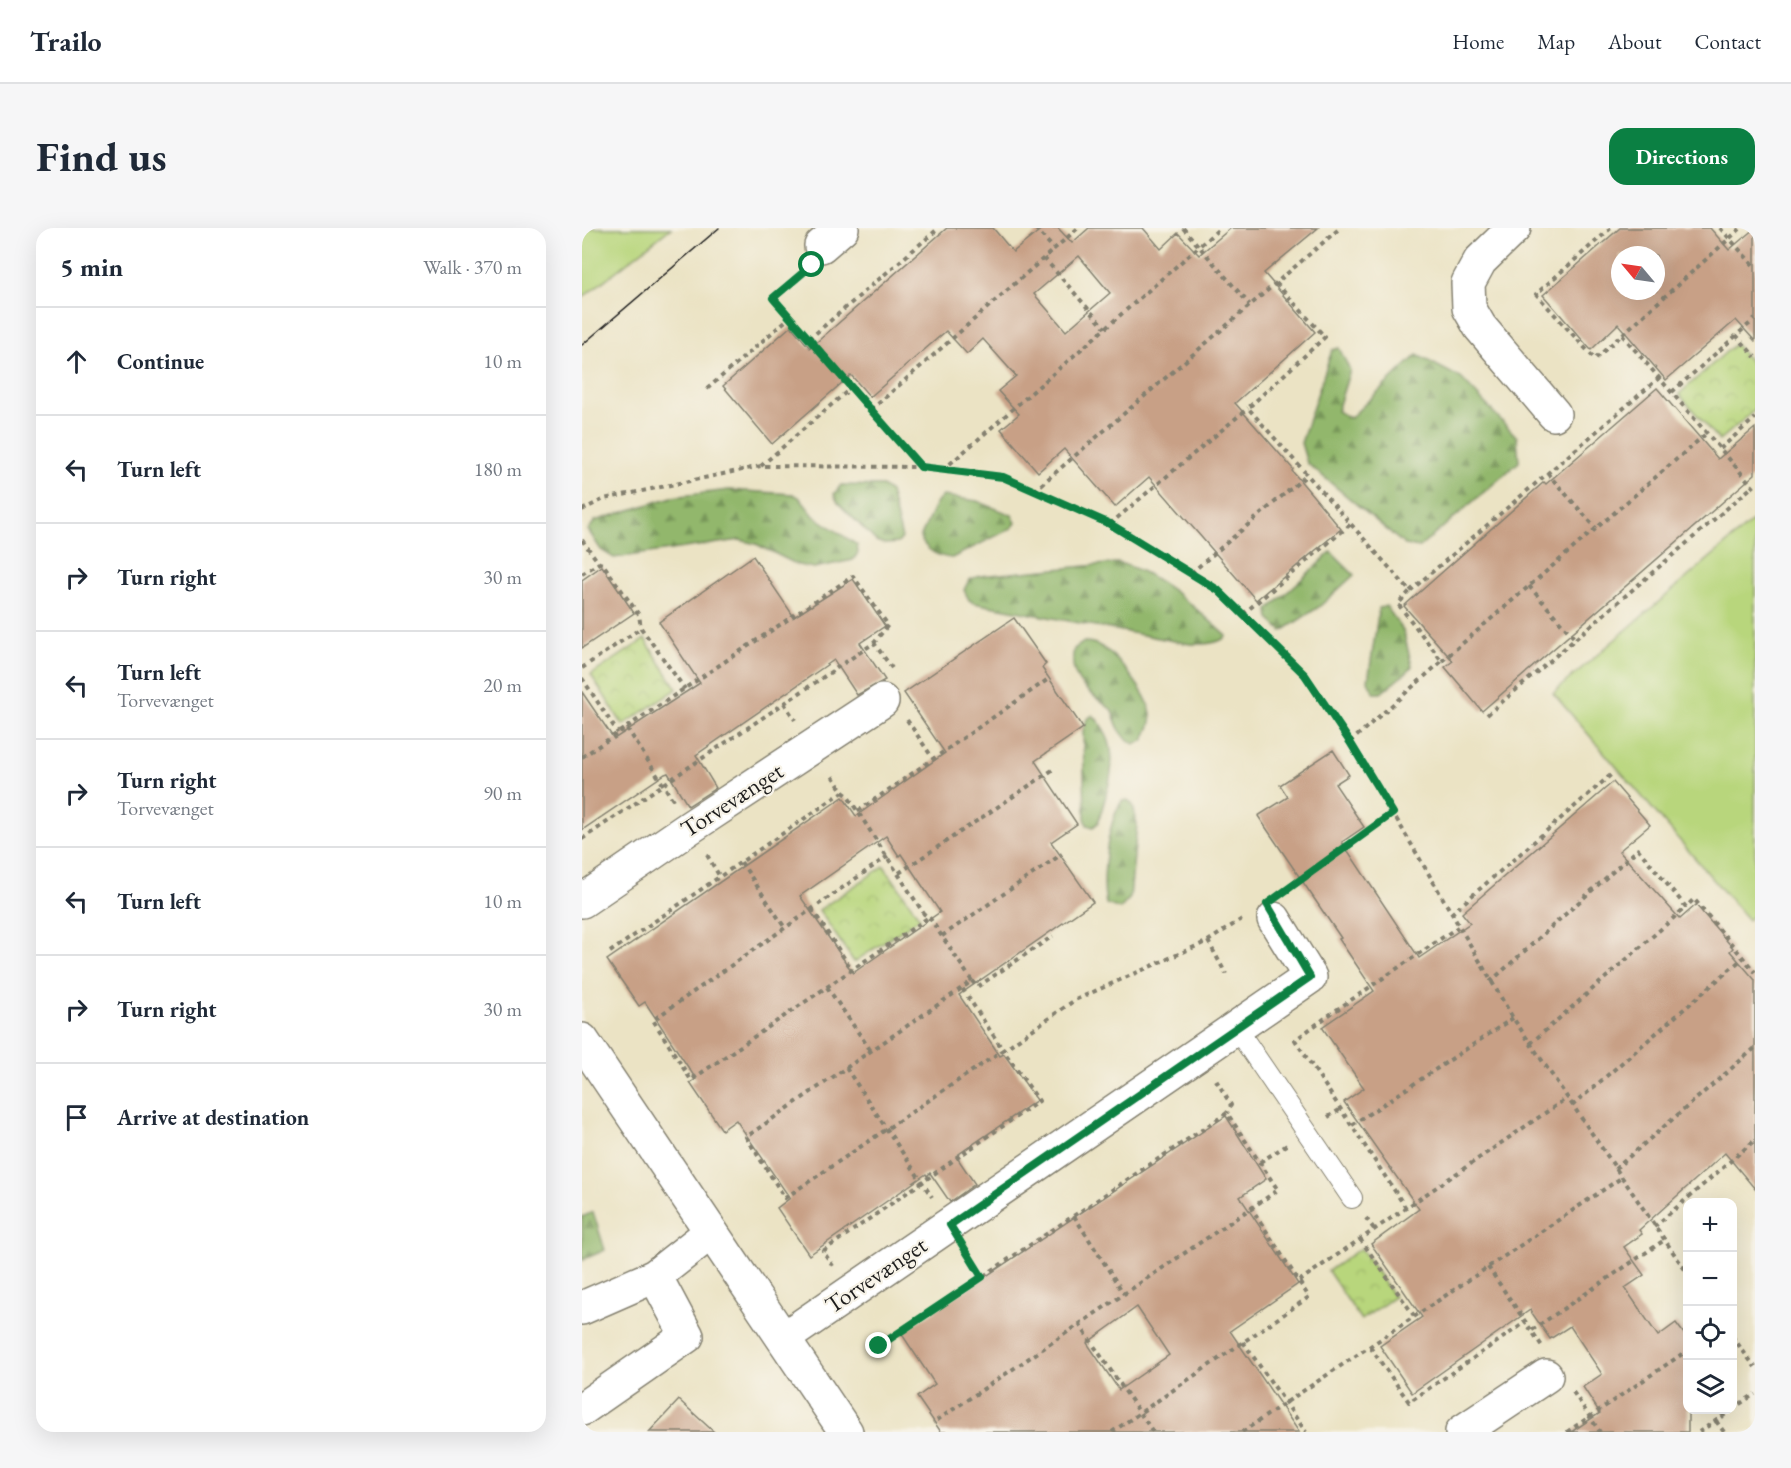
<!DOCTYPE html>
<html lang="en">
<head>
<meta charset="utf-8">
<style>
	body { margin:0; font-family:"EB Garamond",serif; background:#f6f6f7; color:#1f2937 }
	.controls { position:absolute; right:18px; bottom:18px; display:grid; overflow:hidden; border-radius:12px; box-shadow:0 6px 24px #0002 }
	.controls button { width:54px; height:54px; display:grid; place-items:center; padding:0; border:0; border-bottom:2px solid #e0e1e3; background:#fff; color:#1f2937; font:30px sans-serif }
	.compass { position:absolute; left:1029px; top:18px; width:54px; height:54px; border-radius:50%; background:#fff; box-shadow:0 6px 24px #0002; rotate:299deg }
	.stop { position:absolute; width:18px; height:18px; margin:-14px; border:4px solid #0b8043; border-radius:50%; background:#fff }
	.stop.end { background:#0b8043; border-color:#fff; box-shadow:0 2px 6px #0008 }
	.list { margin:0; padding:0; list-style:none }
	h2 { display:flex; justify-content:space-between; align-items:center; height:78px; margin:0; padding:0 24px; font-size:26px }
	h2 small { font-size:20px; font-weight:400; color:#747a83 }
	.list li { display:grid; grid-template-columns:39px 1fr auto; gap:18px; align-items:center; box-sizing:border-box; height:108px; padding:0 24px; border-top:2px solid #e0e1e3 }
	.list b { display:block; font-size:22px; white-space:nowrap }
	.list p { margin:0; font-size:20px; white-space:nowrap; color:#747a83 }
	.list em { font-size:20px; font-style:normal; color:#747a83 }
	.icon { flex:none; width:33px; height:33px; fill:none; stroke:currentColor; stroke-width:2; stroke-linecap:round; stroke-linejoin:round }
	.map { position:relative; flex:none; width:1173px; height:1204px; overflow:hidden; border-radius:18px }
	header { display:flex; align-items:center; gap:36px; box-sizing:border-box; height:84px; padding:0 30px; background:#fff; border-bottom:2px solid #e0e1e3 }
	header strong { font-size:28px }
	nav { display:flex; gap:33px; margin-inline-start:auto; font-size:21px }
	.intro { display:flex; align-items:center; justify-content:space-between; box-sizing:border-box; height:144px; padding:0 36px }
	h1 { margin:0; font-size:42px }
	.button { padding:15px 27px; border-radius:18px; background:#0b8043; color:#fff; font-size:21px; font-weight:700 }
	main { display:flex; gap:36px; padding:0 36px }
	aside { flex:1; background:#fff; border-radius:18px; box-shadow:0 6px 24px #0002 }
	.map>svg:first-child { display:block }
	.grass { fill:#b8d67c; stroke:#6a794c; stroke-width:1.5 }
	.forest { fill:url(#forest-firs); stroke:#576a44; stroke-width:1.5 }
	.park { fill:url(#park-crowns); stroke:#6a794c; stroke-width:1.5 }
	.building { fill:#c8a086; fill-rule:evenodd }
	.lines { fill:none; stroke-linecap:round; stroke-linejoin:round }
	.lane-casing { stroke:#848070; stroke-width:22 }
	.street-casing { stroke:#848070; stroke-width:36 }
	.path { stroke:#848070; stroke-width:4; stroke-dasharray:4.5 4.5; stroke-linecap:butt }
	.lane { stroke:#fff; stroke-width:20 }
	.street { stroke:#fff; stroke-width:33 }
	.tram { stroke:#1c1c1c; stroke-width:1.5 }
	.route { stroke:#0b8043; stroke-width:8 }
	.labels { text-anchor:middle; stroke-width:4.5; stroke-linejoin:round; paint-order:stroke }
	.street-label { font-size:24px; fill:#1c1c1c; stroke:#f7f3e8 }
</style>
</head>
<body>
<header>
<strong>Trailo</strong>
<nav><a>Home</a><a>Map</a><a>About</a><a>Contact</a></nav>
</header>
<div class="intro"><h1>Find us</h1><a class="button">Directions</a></div>
<main>
<aside>
<h2>5 min<small>Walk · 370 m</small></h2>
<ul class="list">
<li><svg class="icon" aria-label="ahead" viewBox="0 0 24 24"><path d="M12 20V5M6 11l6-6 6 6"/></svg><div><b>Continue</b></div><em>10 m</em></li>
<li><svg class="icon" aria-label="left" viewBox="0 0 24 24"><path d="M17 20v-9H6M10 6l-5 5 5 5"/></svg><div><b>Turn left</b></div><em>180 m</em></li>
<li><svg class="icon" aria-label="right" viewBox="0 0 24 24"><path d="M7 20v-9h11M14 6l5 5-5 5"/></svg><div><b>Turn right</b></div><em>30 m</em></li>
<li><svg class="icon" aria-label="left" viewBox="0 0 24 24"><path d="M17 20v-9H6M10 6l-5 5 5 5"/></svg><div><b>Turn left</b><p>Torvevænget</p></div><em>20 m</em></li>
<li><svg class="icon" aria-label="right" viewBox="0 0 24 24"><path d="M7 20v-9h11M14 6l5 5-5 5"/></svg><div><b>Turn right</b><p>Torvevænget</p></div><em>90 m</em></li>
<li><svg class="icon" aria-label="left" viewBox="0 0 24 24"><path d="M17 20v-9H6M10 6l-5 5 5 5"/></svg><div><b>Turn left</b></div><em>10 m</em></li>
<li><svg class="icon" aria-label="right" viewBox="0 0 24 24"><path d="M7 20v-9h11M14 6l5 5-5 5"/></svg><div><b>Turn right</b></div><em>30 m</em></li>
<li><svg class="icon" aria-label="arrive" viewBox="0 0 24 24"><path d="M6 21V4h12l-3 4 3 4H6"/></svg><div><b>Arrive at destination</b></div></li>
</ul>
</aside>
<div class="map">
<svg width="1173" height="1204" viewBox="0 0 1173 1204">
	<defs>
		<pattern id="forest-firs" width="22" height="20" patternUnits="userSpaceOnUse" patternTransform="scale(1.5)"><rect width="22" height="20" fill="#92b76c"/><path d="M5 1l3.5 6h-7zM16 11l3.5 6h-7z" fill="#769458"/></pattern>
		<pattern id="park-crowns" width="20" height="18" patternUnits="userSpaceOnUse" patternTransform="scale(1.5)"><rect width="20" height="18" fill="#b8d67c"/><path d="M2 6a3 3 0 1 1 6 0M12 15a3 3 0 1 1 6 0" fill="none" stroke="#9eb76b"/></pattern>
	</defs>
	<rect width="100%" height="100%" fill="#f7f3e8"/>
	<filter id="ink" filterUnits="userSpaceOnUse"><feTurbulence type="fractalNoise" baseFrequency=".0167" numOctaves="2"/><feDisplacementMap in="SourceGraphic" scale="12" xChannelSelector="R" yChannelSelector="G"/><feConvolveMatrix kernelMatrix="1 2 1 2 8 2 1 2 1" color-interpolation-filters="sRGB"/></filter>
	<filter id="wash" filterUnits="userSpaceOnUse"><feTurbulence type="fractalNoise" baseFrequency=".008" numOctaves="4" result="noise"/><feDisplacementMap in="SourceGraphic" scale="24" xChannelSelector="R" yChannelSelector="G"/><feGaussianBlur stdDeviation="1.35" result="paint"/><feColorMatrix in="noise" values="0 0 0 0 0 0 0 0 0 0 0 0 0 0 0 0 0 1.4 0 .05"/><feComposite in="paint" operator="in"/></filter>
	<g filter="url(#wash)">
		<rect width="100%" height="100%" fill="#ebe3c4"/>
		<g class="grass">
			<polygon points="0,0 89,0 0,70"/>
			<polygon points="1173,291 1173,686 1166,692 971,465"/>
		</g>
		<g class="forest">
			<polygon points="757,120 768,142 755,183 768,190 835,127 879,150 935,209 937,234 838,319 823,317 725,235 719,215 750,122"/>
			<polygon points="259,257 300,258 308,264 320,310 316,315 303,316 294,313 256,275 252,266"/>
			<polygon points="147,262 211,266 217,269 232,288 275,317 276,325 271,332 232,340 216,337 174,316 158,312 32,330 19,322 6,302 13,293 90,269"/>
			<path d="M361 268 395 273 430 287 434 295 430 300 370 330C355 329 345 323 338 310L354 275Z"/>
			<polygon points="749,324 772,347 737,379 700,403 687,391 686,382"/>
			<path d="M536 335C574 343 616 382 645 408 636 417 620 416 608 416L392 375 387 372 382 362 387 352 397 348Z"/>
			<polygon points="804,378 821,402 830,438 826,443 799,465 792,465 786,453 797,380"/>
			<path d="M502 414C506 414 512 415 516 417 534 426 566 465 569 486 571 495 565 505 561 513L552 516C538 508 534 496 530 482 508 465 485 453 492 421Z"/>
			<path d="M511 487C543 521 527 555 516 595L511 599 505 597 503 590 501 503 505 491Z"/>
			<path d="M546 572 551 577 555 596 548 670 538 681 524 676C519 650 525 595 540 573Z"/>
			<polygon points="11,984 23,1022 0,1032 0,989"/>
		</g>
		<g class="park">
			<polygon points="1153,116 1173,139 1173,182 1137,213 1097,166"/>
			<polygon points="63,411 95,461 41,497 9,447"/>
			<polygon points="302,638 338,690 272,734 237,682"/>
			<polygon points="779,1020 812,1069 779,1092 746,1043"/>
		</g>
		<g id="blocks">
			<g class="building">
				<path d="M365 0H411L431 24 461 0H476L490 15 507 0H561L579 21 596 5 617 27 649 0H736L682 45 733 104 653 175 711 241 710 243 759 301 674 372 567 249 533 279 482 221 456 244 419 201 437 186 416 163 434 148 401 111 385 126 364 103 288 169 269 147 190 216 141 158 209 98 228 120ZM497 28 528 65 484 103 452 66Z"/>
				<path d="M1038 0H1128L1147 22 1173 0V113L1154 92 1084 152 1036 96 1009 122 961 67ZM1038 27H1074V63H1038Z"/>
				<polygon points="1075,160 1136,231 1173,200 1173,246 900,483 863,439 871,433 822,378 962,254 964,256"/>
				<polygon points="171,328 212,389 271,351 303,398 278,415 303,452 275,467 252,432 114,527 134,560 106,578 86,545 83,546 0,602 0,464 32,511 118,455 77,394"/>
				<polygon points="20,338 52,385 0,420 0,352"/>
				<path d="M432 390 464 436 460 440 501 500 453 533 495 596 469 614 511 674 377 767 418 828 422 826 455 872 374 928 393 956 368 974 348 945 345 948 344 946 227 1027 195 980 208 970 154 892 140 902 108 855 114 851 63 774 57 778 25 732 261 569 274 588 363 525 322 465ZM304 608 317 628 319 626 358 684 271 745 218 668Z"/>
				<polygon points="751,522 767,547 753,556 782,599 760,614 837,730 888,695 880,685 1031,554 1068,597 1037,623 1098,691 1114,677 1151,720 1148,723 1173,752 1173,961 1143,925 1057,1002 1060,1006 1042,1019 1062,1047 1043,1060 1076,1108 1094,1095 1106,1111 1106,1204 989,1204 1018,1185 1001,1159 1020,1146 988,1098 968,1111 948,1082 830,1165 798,1118 840,1089 789,1016 837,981 762,874 782,860 740,799 792,763 757,711 759,710 676,588 706,569 698,557"/>
				<path d="M644 888 684 951 658 969 716 1056 648 1103 717 1204H359L335 1169 353 1156 319 1105ZM555 1079 587 1127 537 1162 505 1115Z"/>
				<polygon points="97,1172 132,1204 67,1204"/>
			</g>
		</g>
	</g>
	<g filter="url(#ink)">
		<use href="#blocks" fill-opacity="0" stroke="#848070" stroke-width="1.5"/>
		<g class="lines">
			<defs>
				<polyline id="lane" points="654,800 770,970"/>
				<g id="street">
					<polyline points="932,0 898,33 886,55 887,80 898,99 972,186"/>
					<polyline points="239,18 260,0"/>
					<polyline points="0,673 107,600 300,473"/>
					<polyline points="0,812 264,1204"/>
					<polyline points="0,1080 73,1048 129,1004"/>
					<polyline points="202,1110 728,749 692,691"/>
					<polyline points="0,1181 105,1108 73,1048"/>
					<polyline points="880,1204 964,1148"/>
				</g>
			</defs>
			<use href="#lane" class="lane-casing"/>
			<use href="#street" class="street-casing"/>
			<g class="path">
				<polyline points="453,0 472,21"/>
				<polyline points="601,0 668,77"/>
				<polyline points="1029,0 954,66 1013,131 1159,0"/>
				<polyline points="1138,0 1173,39"/>
				<polyline points="462,30 523,100"/>
				<polyline points="223,43 191,70 339,239"/>
				<polyline points="694,55 743,109 666,180 828,363 816,376 860,433 768,514"/>
				<polyline points="1040,107 1173,261"/>
				<polyline points="1154,107 1173,129"/>
				<polyline points="227,111 357,0"/>
				<polyline points="125,161 208,89"/>
				<polyline points="1090,164 1173,91"/>
				<polyline points="289,182 496,0"/>
				<polyline points="1138,221 1173,190"/>
				<polyline points="179,238 270,159"/>
				<polyline points="361,242 638,0"/>
				<polyline points="965,245 1014,300"/>
				<polyline points="452,263 758,0"/>
				<polyline points="0,282 22,271 179,238 339,239 421,249 528,296 636,362 723,447 768,514 811,585 931,790 1106,1046"/>
				<polyline points="528,296 666,180"/>
				<polyline points="0,312 17,335 21,336 57,387 59,400 103,461"/>
				<polyline points="609,345 725,247"/>
				<polyline points="0,346 17,335"/>
				<polyline points="947,358 994,412"/>
				<polyline points="828,363 1077,150"/>
				<polyline points="661,386 769,296"/>
				<polyline points="860,433 1125,205"/>
				<polyline points="0,440 59,400"/>
				<polyline points="0,450 36,505"/>
				<polyline points="202,475 213,492"/>
				<polyline points="905,487 1171,258"/>
				<polyline points="325,492 352,532"/>
				<polyline points="45,500 91,572"/>
				<polyline points="0,529 271,348 306,397 292,415"/>
				<polyline points="261,564 265,567 342,686 347,689 390,753 380,760 421,822 493,772 626,713 660,691"/>
				<polyline points="276,583 465,452"/>
				<polyline points="0,611 292,415 312,443"/>
				<polyline points="125,627 138,649"/>
				<polyline points="306,628 71,792 109,852 347,689"/>
				<polyline points="159,634 203,700"/>
				<polyline points="317,645 472,541"/>
				<polyline points="705,662 811,585"/>
				<polyline points="230,681 270,742"/>
				<polyline points="869,686 1031,545"/>
				<polyline points="360,708 480,626"/>
				<polyline points="626,713 644,746"/>
				<polyline points="28,724 261,564 249,546"/>
				<polyline points="390,753 395,759 471,708"/>
				<polyline points="908,754 1056,621 1104,679 1112,671 1173,744"/>
				<polyline points="245,759 289,823"/>
				<polyline points="948,816 1104,679"/>
				<polyline points="264,840 350,969"/>
				<polyline points="634,852 649,877 645,885"/>
				<polyline points="990,878 1161,730"/>
				<polyline points="746,889 759,881"/>
				<polyline points="770,897 931,790"/>
				<polyline points="678,934 705,917"/>
				<polyline points="1033,941 1173,820"/>
				<polyline points="824,980 713,812 750,785 876,699"/>
				<polyline points="492,988 542,1066"/>
				<polyline points="784,990 792,1001"/>
				<polyline points="1072,999 1173,912"/>
				<polyline points="778,1011 833,1089"/>
				<polyline points="385,1024 400,1049"/>
				<polyline points="251,1038 241,1023 457,873 421,822 203,970 164,909 380,760"/>
				<polyline points="906,1039 960,1118"/>
				<polyline points="717,1053 985,870"/>
				<polyline points="497,1096 571,1204"/>
				<polyline points="950,1102 1081,1013"/>
				<polyline points="1150,1108 1173,1139"/>
				<polyline points="661,1114 724,1204"/>
				<polyline points="297,1118 645,885 696,962 351,1195"/>
				<polyline points="788,1119 827,1174 944,1094"/>
				<polyline points="991,1164 1018,1204"/>
				<polyline points="1150,1181 1173,1166"/>
				<polyline points="1134,1193 1142,1204"/>
				<polyline points="530,1204 727,1069 670,981"/>
				<polyline points="660,1204 1039,950"/>
				<polyline points="985,1204 1106,1122"/>
				<polyline points="1117,1204 1150,1182"/>
			</g>
			<use href="#lane" class="lane"/>
			<use href="#street" class="street"/>
			<polyline class="tram" points="0,117 137,0"/>
		</g>
	</g>
	<g class="lines" filter="url(#ink)">
		<polyline class="route" points="230,37 191,70 339,239 421,249 528,296 636,362 723,447 768,514 811,585 685,676 728,749 368,997 400,1049 297,1118"/>
	</g>
	<g class="labels">
		<g class="street-label">
			<text transform="translate(150 572) rotate(-33)" y="8">Torvevænget</text>
			<text transform="translate(294 1047) rotate(-34)" y="8">Torvevænget</text>
		</g>
	</g>
</svg>
<div class="controls">
<button>+</button>
<button>−</button>
<button><svg class="icon" aria-label="locate" viewBox="0 0 24 24"><circle cx="12" cy="12" r="6"/><path d="M12 2v4M12 18v4M2 12h4M18 12h4"/></svg></button>
<button><svg class="icon" aria-label="layers" viewBox="0 0 24 24"><path d="M12 4l9 5-9 5-9-5zM3 14l9 5 9-5"/></svg></button>
</div>
<svg class="compass" viewBox="-18 -18 36 36"><path d="M0-13l5 13h-10z" fill="#e53935"/><path d="M0 13l5-13h-10z" fill="#747a83"/></svg>
<div class="stop" style="left:230px;top:37px"></div>
<div class="stop end" style="left:297px;top:1118px"></div>
</div>
</main>
</body>
</html>
